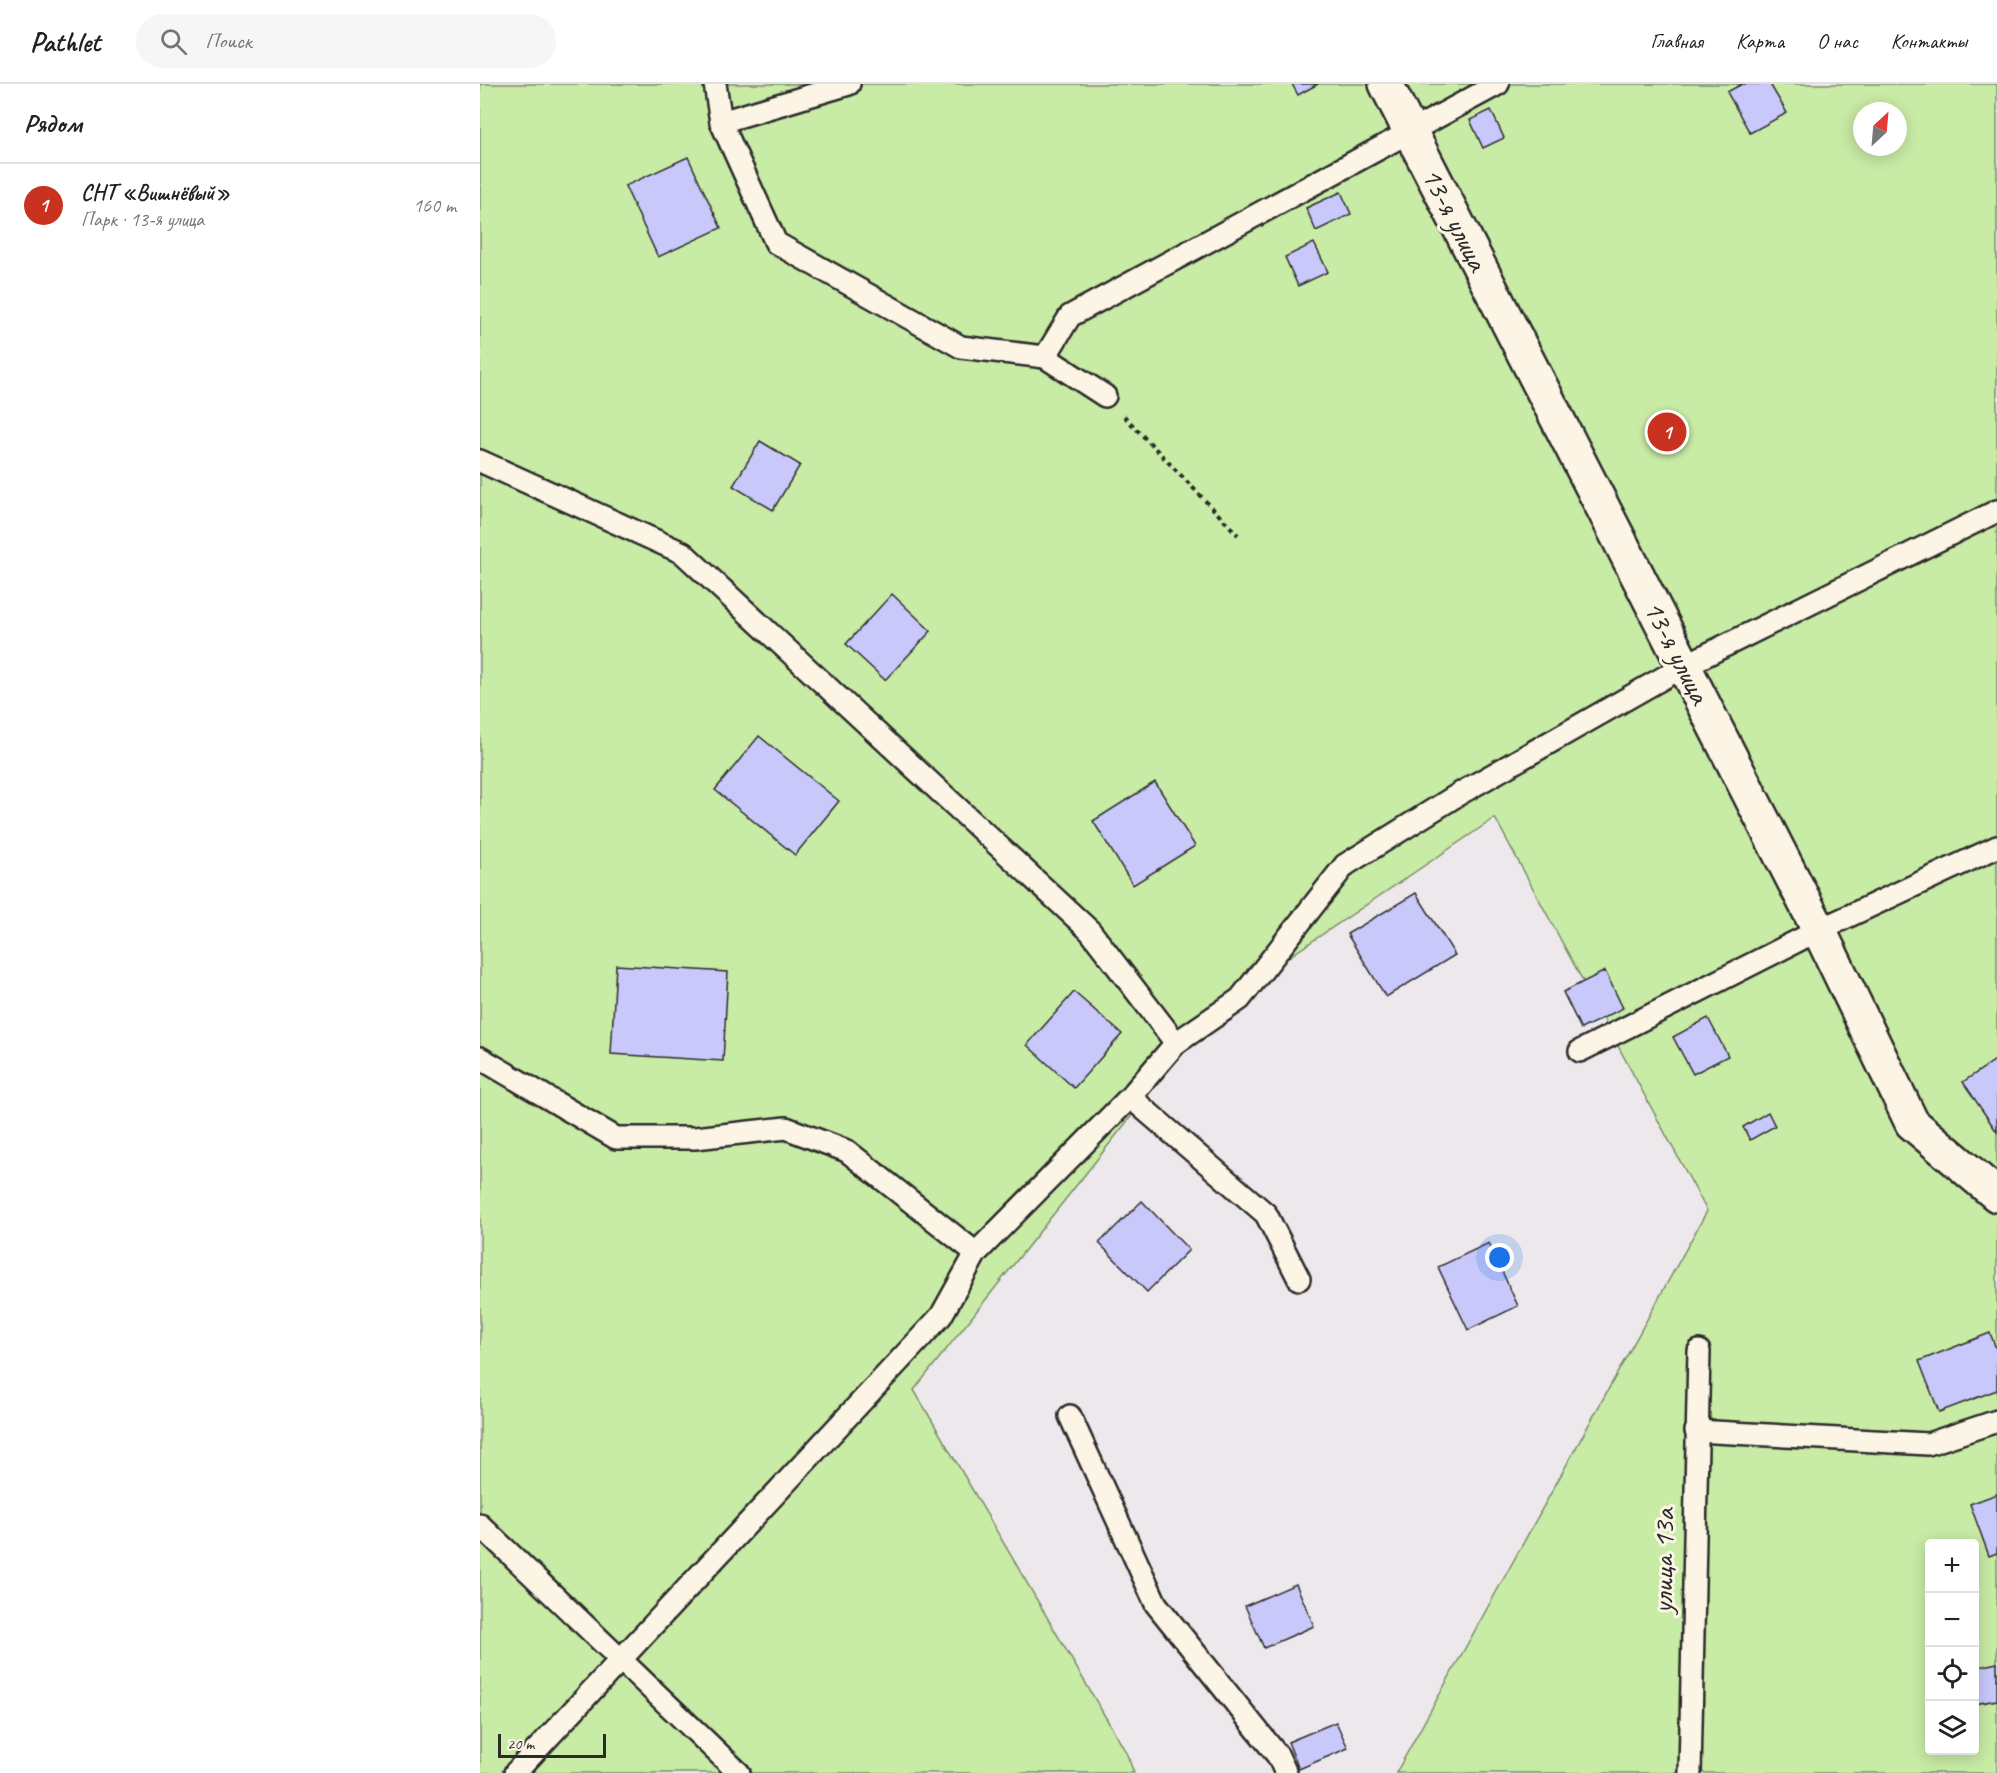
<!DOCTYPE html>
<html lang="ru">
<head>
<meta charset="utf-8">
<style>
	body { margin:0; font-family:Caveat,sans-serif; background:#f6f6f6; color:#222 }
	.controls { position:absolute; right:18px; bottom:18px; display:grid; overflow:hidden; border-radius:6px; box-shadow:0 3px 15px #0003 }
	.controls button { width:54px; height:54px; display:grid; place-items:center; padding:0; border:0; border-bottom:2px solid #e0e0e0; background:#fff; color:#222; font:30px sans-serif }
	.compass { position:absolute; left:1373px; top:18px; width:54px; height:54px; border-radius:50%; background:#fff; box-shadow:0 3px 15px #0003; rotate:26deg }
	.scale { position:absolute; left:18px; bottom:15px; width:108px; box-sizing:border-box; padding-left:6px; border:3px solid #2b2b2b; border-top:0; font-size:16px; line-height:21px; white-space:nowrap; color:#2b2b2b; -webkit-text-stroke:4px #fcf5e5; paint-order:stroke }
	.you { position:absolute; left:1020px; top:1174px; width:21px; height:21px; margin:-15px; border:4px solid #fff; border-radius:50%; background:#1a73e8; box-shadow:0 0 0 9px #1a73e833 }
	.badge { display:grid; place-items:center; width:39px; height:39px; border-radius:50%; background:#c8321e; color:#fff; font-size:20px; font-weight:700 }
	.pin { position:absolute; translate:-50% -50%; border:3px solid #fff; box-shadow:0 2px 6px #0006 }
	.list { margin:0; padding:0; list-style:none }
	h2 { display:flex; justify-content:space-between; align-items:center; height:78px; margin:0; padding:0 24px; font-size:26px }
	h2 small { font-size:20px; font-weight:400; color:#767676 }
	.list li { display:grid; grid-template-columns:39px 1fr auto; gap:18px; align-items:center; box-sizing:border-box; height:84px; padding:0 24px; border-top:2px solid #e0e0e0 }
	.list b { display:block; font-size:22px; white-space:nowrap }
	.list p { margin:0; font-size:20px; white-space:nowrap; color:#767676 }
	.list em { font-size:20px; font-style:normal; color:#767676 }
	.icon { flex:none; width:33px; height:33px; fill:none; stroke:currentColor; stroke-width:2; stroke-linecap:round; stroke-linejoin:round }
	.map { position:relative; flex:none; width:1517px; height:1689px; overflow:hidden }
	header { display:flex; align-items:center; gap:36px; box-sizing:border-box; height:84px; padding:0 30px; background:#fff; border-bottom:2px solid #e0e0e0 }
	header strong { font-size:28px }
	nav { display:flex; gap:33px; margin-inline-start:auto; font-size:21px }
	.search { width:420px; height:54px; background:#f6f6f6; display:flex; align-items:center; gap:15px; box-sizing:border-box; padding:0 21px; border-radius:33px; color:#767676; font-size:22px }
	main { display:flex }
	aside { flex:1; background:#fff }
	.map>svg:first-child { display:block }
	.green { fill:#c8eba5; stroke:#7a8b68; stroke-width:1.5; fill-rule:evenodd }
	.building { fill:#c9c8fb; stroke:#2b2b2b; stroke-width:1.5 }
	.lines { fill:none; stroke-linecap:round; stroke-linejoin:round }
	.service-casing { stroke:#2b2b2b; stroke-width:26 }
	.minor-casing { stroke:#2b2b2b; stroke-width:38 }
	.path { stroke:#2b2b2b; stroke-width:4; stroke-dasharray:4.5 4.5; stroke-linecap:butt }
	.service { stroke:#fcf5e5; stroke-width:21 }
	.minor { stroke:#fcf5e5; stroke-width:33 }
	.labels { text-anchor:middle; stroke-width:6; stroke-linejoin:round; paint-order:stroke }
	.street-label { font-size:30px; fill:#2b2b2b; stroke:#fcf5e5 }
</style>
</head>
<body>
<header>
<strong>Pathlet</strong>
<div class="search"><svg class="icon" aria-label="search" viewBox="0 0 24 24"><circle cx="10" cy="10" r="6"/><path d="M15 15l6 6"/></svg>Поиск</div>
<nav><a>Главная</a><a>Карта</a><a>О нас</a><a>Контакты</a></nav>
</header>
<main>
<aside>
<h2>Рядом<small></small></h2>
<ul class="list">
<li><span class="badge">1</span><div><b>СНТ «Вишнёвый»</b><p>Парк · 13-я улица</p></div><em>160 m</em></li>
</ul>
</aside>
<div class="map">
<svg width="1517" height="1689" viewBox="0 0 1517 1689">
	<rect width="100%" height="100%" fill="#ede8ec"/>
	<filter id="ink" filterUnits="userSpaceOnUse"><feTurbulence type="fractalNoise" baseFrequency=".0167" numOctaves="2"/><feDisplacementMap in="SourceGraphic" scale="12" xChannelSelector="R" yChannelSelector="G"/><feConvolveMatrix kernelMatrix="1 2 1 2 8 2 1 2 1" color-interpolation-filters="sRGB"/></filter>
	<g filter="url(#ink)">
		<path class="green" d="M0 0H1517V1689H916L1227 1127 1015 734 742 918 434 1306 646 1668 654 1689H0ZM1382 27H1418V63H1382ZM1450 1460H1494V1666H1450Z"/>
		<g class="building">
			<polygon points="812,0 838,0 818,11"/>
			<polygon points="1262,0 1290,0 1307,29 1270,49 1247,8"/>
			<polygon points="1011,26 1024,54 1003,64 990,36"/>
			<polygon points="208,73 241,144 178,173 145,102"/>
			<polygon points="861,108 871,130 836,147 826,124"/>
			<polygon points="834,159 848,188 818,202 805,173"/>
			<polygon points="280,357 320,381 293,426 253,402"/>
			<polygon points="412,510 451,547 405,596 366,560"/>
			<polygon points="279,652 359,717 315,771 235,706"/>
			<polygon points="675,698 715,762 653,801 613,737"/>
			<polygon points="936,809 975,871 906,913 867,850"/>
			<polygon points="136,881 248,888 243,977 131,970"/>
			<polygon points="1125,887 1143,924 1101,945 1083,908"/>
			<polygon points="594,908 642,950 594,1004 547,961"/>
			<polygon points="1228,934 1248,972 1213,990 1193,953"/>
			<polygon points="1517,975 1517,1048 1483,998"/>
			<polygon points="1288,1028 1295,1042 1270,1056 1263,1043"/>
			<polygon points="662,1117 709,1166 667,1208 619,1159"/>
			<polygon points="1009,1159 1038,1222 988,1246 958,1183"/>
			<polygon points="1510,1249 1517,1267 1517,1306 1459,1328 1439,1277"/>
			<polygon points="1517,1410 1517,1469 1509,1472 1490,1420"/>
			<polygon points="816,1500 834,1542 784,1564 765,1522"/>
			<polygon points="1517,1579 1517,1616 1494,1620 1494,1584"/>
			<polygon points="856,1638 868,1664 819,1685 808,1658"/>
		</g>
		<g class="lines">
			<defs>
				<g id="service">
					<polyline points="235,0 241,38 296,159 481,263 565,273 625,312"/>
					<polyline points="241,38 369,0"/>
					<polyline points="565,273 590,232 1018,0"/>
					<polyline points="0,377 203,469 610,847 696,959"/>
					<polyline points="1100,967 1339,846 1517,763"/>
					<polyline points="0,974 136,1054 215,1054 306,1044 367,1067 496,1169"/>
					<polyline points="650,1013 786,1130 819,1195"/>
					<polyline points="590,1332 676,1520 798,1672 806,1689"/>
					<polyline points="1216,1347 1448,1360 1517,1337"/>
					<polyline points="0,1441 259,1689"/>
					<polyline points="35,1689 461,1232 496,1169 650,1013 696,959 760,915 865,781 979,710 1204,582 1517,427"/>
					<polyline points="1210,1689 1219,1267"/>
				</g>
				<polyline id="minor" points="906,0 1339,846 1432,1039 1517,1111"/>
			</defs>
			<use href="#service" class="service-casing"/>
			<use href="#minor" class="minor-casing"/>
			<polyline class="path" points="644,332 758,451"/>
			<use href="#service" class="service"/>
			<use href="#minor" class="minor"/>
		</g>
	</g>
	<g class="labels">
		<g class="street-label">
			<text transform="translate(975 135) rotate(63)" y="10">13-я улица</text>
			<text transform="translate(1197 568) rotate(63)" y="10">13-я улица</text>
			<text transform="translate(1183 1477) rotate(-89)" y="10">улица 13а</text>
		</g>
	</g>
</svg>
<div class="controls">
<button>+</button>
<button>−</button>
<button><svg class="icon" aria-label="locate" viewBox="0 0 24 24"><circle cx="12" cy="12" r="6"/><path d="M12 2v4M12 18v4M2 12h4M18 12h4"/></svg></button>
<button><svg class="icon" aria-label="layers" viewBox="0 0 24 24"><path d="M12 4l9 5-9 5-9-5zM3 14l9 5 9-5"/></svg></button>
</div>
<svg class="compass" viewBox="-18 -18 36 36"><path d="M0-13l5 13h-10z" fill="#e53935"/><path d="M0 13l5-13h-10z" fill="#767676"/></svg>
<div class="scale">20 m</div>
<div class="you"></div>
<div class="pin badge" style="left:1187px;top:348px">1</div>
</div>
</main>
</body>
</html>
